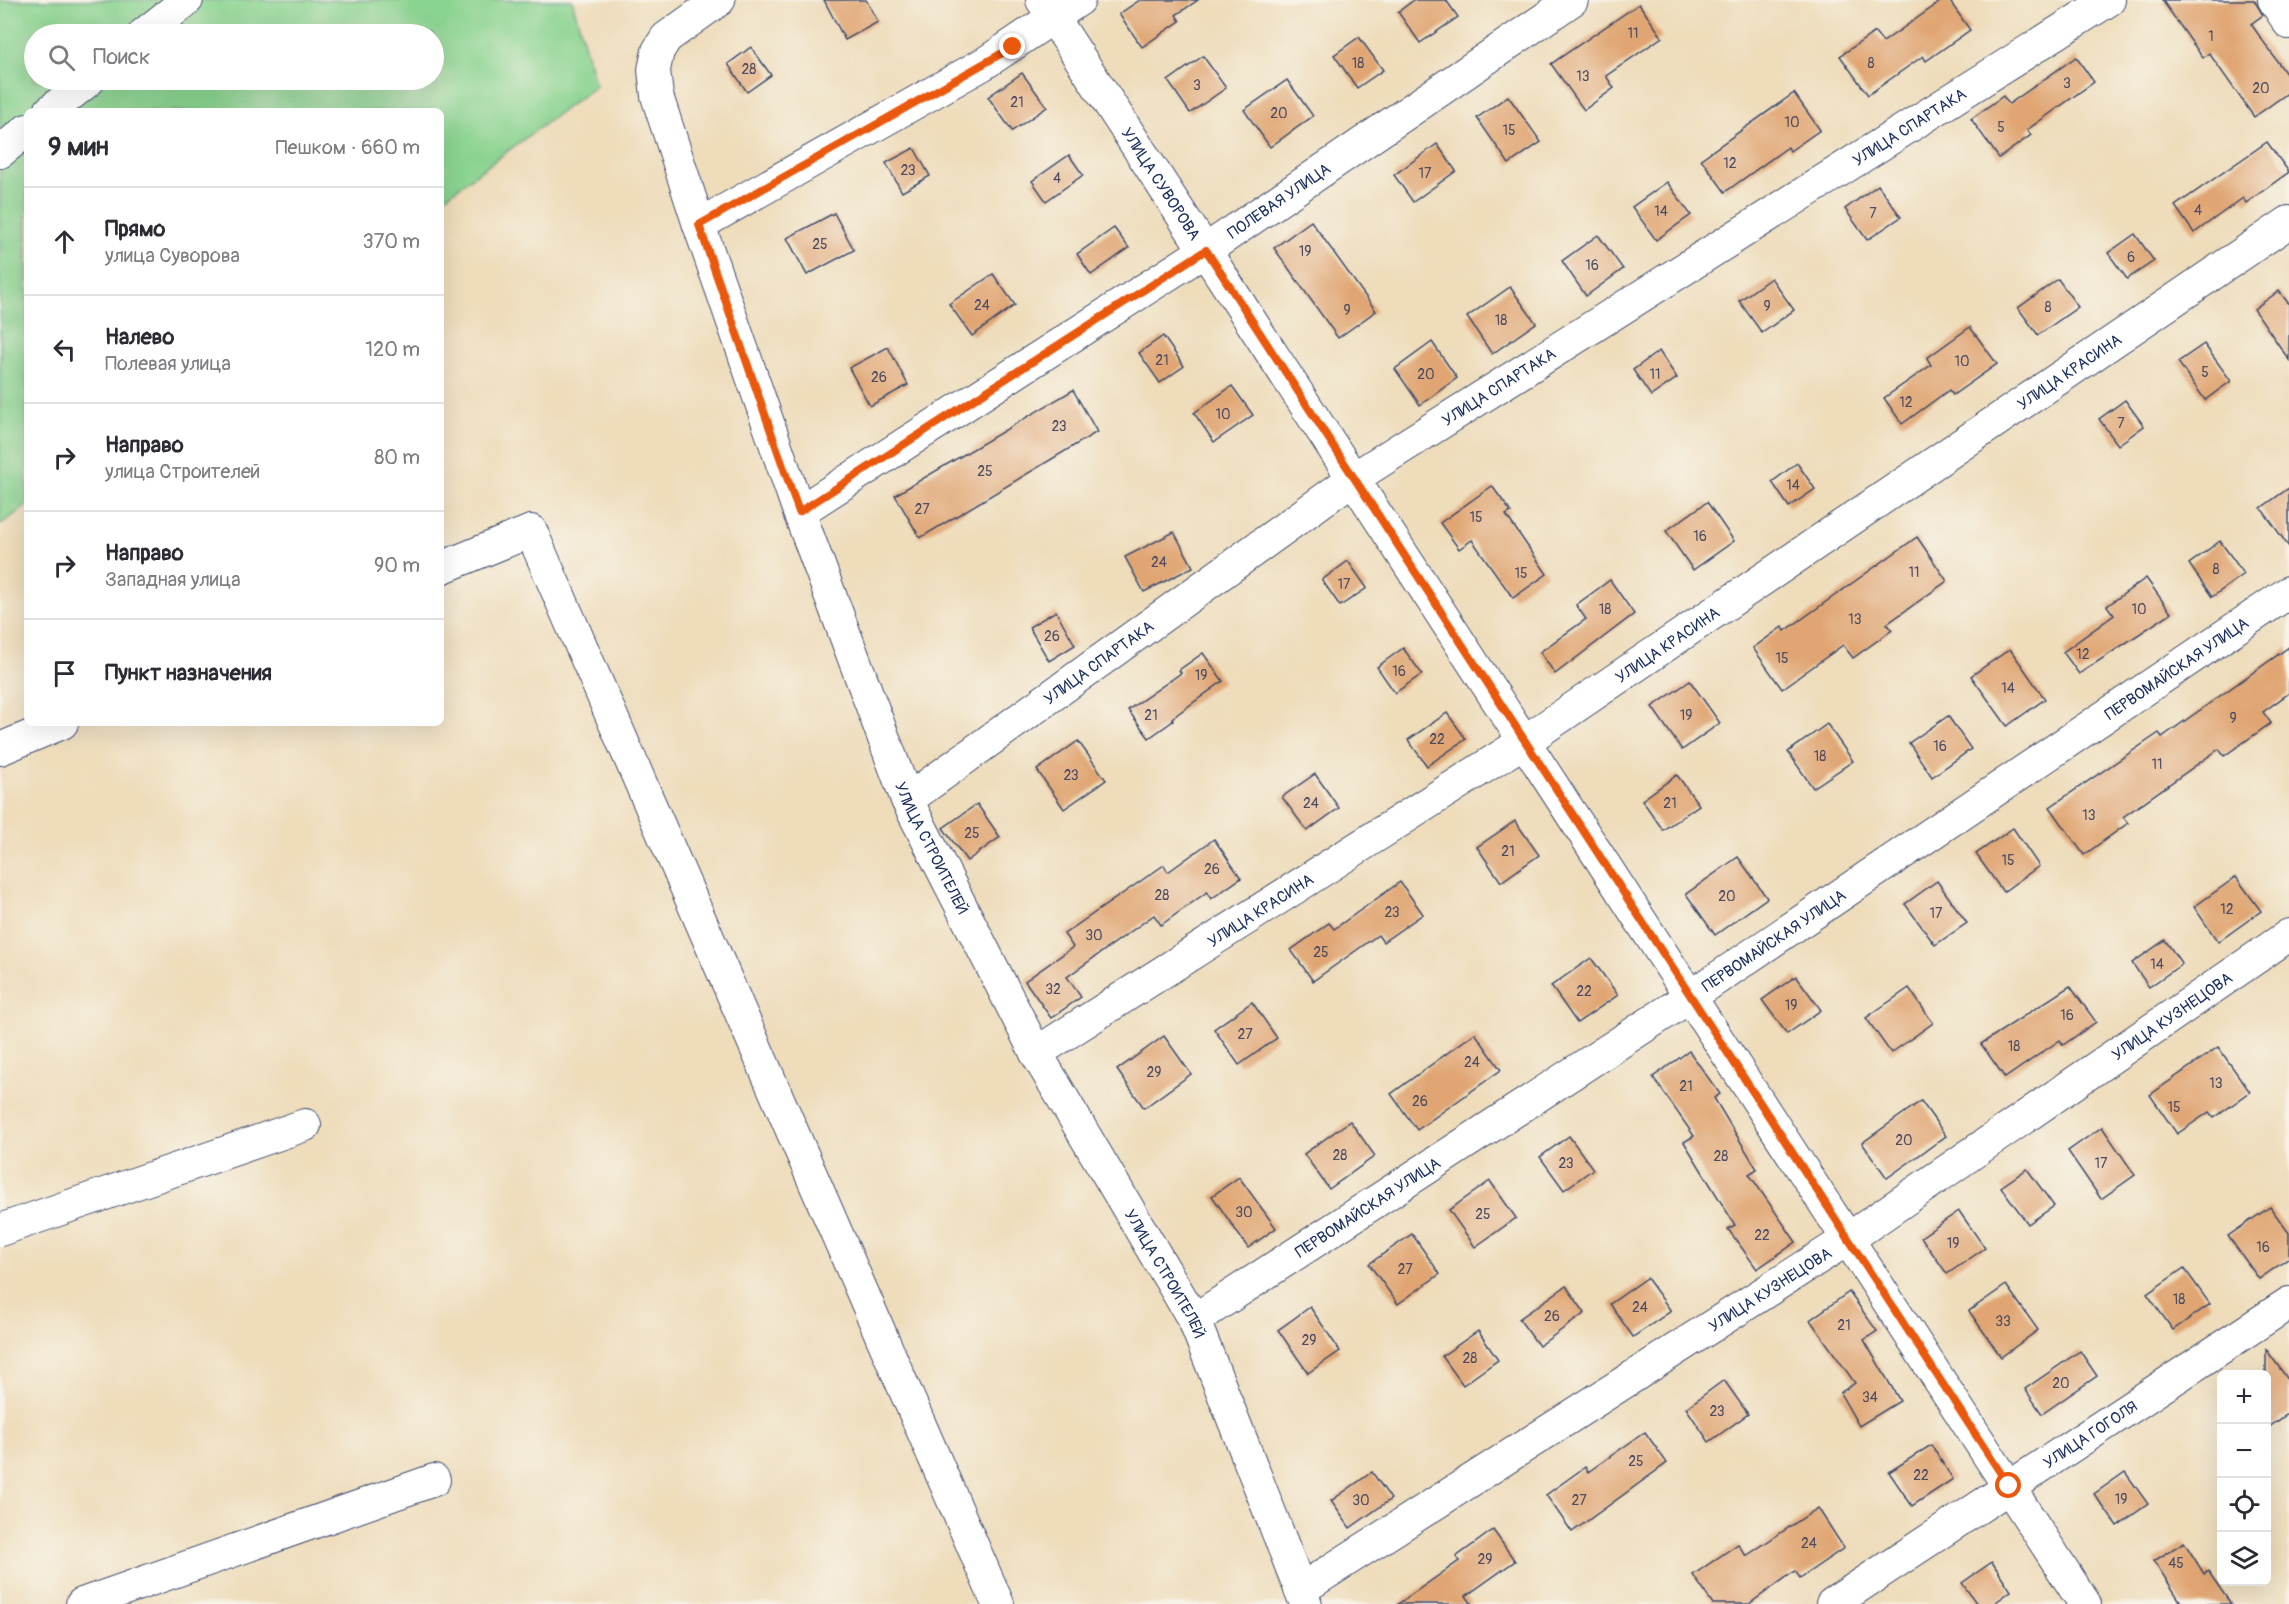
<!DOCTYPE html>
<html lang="ru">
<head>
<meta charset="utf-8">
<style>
	body { margin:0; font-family:Pangolin,sans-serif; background:#f7f7f7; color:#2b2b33 }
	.controls { position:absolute; right:18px; bottom:18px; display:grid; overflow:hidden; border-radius:9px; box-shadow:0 6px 24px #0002 }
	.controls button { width:54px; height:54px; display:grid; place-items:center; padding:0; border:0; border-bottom:2px solid #e1e1e2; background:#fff; color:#2b2b33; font:30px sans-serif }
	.stop { position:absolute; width:18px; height:18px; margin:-14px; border:4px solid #ea580c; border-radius:50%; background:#fff }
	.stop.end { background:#ea580c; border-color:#fff; box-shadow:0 2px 6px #0008 }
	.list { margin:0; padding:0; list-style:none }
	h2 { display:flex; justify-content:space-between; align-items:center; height:78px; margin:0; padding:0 24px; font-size:26px }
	h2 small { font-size:20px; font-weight:400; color:#7c7c81 }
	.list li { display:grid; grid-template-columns:39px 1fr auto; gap:18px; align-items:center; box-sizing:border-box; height:108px; padding:0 24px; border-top:2px solid #e1e1e2 }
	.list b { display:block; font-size:22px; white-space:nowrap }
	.list p { margin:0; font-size:20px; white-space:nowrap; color:#7c7c81 }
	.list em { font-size:20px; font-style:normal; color:#7c7c81 }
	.icon { flex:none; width:33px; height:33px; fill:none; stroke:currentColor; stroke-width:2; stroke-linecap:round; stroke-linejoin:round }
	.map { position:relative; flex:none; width:2289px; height:1604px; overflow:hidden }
	.search { position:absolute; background:#fff; box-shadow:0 6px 24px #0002; left:24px; top:24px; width:420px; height:66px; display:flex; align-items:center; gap:15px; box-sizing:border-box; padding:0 21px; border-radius:33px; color:#7c7c81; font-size:22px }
	.panel { position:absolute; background:#fff; box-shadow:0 6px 24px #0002; left:24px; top:108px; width:420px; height:618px; border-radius:9px }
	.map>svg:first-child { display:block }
	.green { fill:#8ad390; stroke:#528177; stroke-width:1.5; fill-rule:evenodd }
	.building { fill:#e0a572 }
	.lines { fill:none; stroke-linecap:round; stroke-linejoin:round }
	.minor-casing { stroke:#3b496c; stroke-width:34 }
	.minor { stroke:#fff; stroke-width:32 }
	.route { stroke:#ea580c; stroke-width:8 }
	.labels { text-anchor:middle; stroke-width:4.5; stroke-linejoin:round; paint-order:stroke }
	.number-label { font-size:14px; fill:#4c4c63 }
	.street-label { font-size:16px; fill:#1b2f5e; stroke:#f7f3e8 }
</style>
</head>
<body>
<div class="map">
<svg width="2289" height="1604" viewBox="0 0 2289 1604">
	<rect width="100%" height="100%" fill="#f7f3e8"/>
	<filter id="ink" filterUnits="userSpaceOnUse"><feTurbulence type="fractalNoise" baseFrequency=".0167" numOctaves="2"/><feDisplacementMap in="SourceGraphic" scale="12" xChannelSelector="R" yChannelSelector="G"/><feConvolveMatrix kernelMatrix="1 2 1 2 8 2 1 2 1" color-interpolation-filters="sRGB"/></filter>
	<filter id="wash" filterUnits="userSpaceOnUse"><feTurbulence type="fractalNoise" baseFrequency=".008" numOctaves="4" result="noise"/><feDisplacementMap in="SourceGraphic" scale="24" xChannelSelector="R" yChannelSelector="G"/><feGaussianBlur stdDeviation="1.35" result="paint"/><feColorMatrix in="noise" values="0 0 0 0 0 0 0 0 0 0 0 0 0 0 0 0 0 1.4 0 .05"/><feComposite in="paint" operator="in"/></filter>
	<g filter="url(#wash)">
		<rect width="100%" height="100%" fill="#eedcba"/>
		<path class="green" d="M0 0H572L596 86 441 200V111H27V505L0 525ZM34 34H434V80H34Z"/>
		<g id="blocks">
			<g class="building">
				<polygon points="824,0 866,0 878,22 845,40"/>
				<polygon points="1140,0 1198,0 1176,15 1180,21 1142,47 1119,14"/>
				<polygon points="1414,0 1446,0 1458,17 1420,43 1398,12"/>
				<polygon points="1943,0 1949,0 1970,30 1926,61 1923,56 1868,95 1840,56 1875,32 1883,42"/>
				<polygon points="2162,0 2254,0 2263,15 2251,24 2289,78 2289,92 2254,117 2209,53 2203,58"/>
				<polygon points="1639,4 1662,37 1606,76 1614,88 1584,110 1551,64"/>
				<polygon points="1359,37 1383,70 1357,88 1334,55"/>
				<polygon points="751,47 771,75 747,92 728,64"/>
				<polygon points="1203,56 1226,88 1190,113 1168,81"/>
				<polygon points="2076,57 2094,82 2027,130 2031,135 1999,158 1971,119 2003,96 2009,104"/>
				<polygon points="1022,73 1047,107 1012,131 988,97"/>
				<polygon points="1287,80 1313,116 1270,147 1244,110"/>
				<polygon points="1794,93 1820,130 1790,151 1788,147 1725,192 1701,159"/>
				<polygon points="1508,96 1541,142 1509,164 1477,118"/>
				<polygon points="2267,142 2289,172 2246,203 2243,198 2194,233 2175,206"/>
				<polygon points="1437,144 1456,171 1413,202 1394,175"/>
				<polygon points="914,148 930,176 902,192 886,163"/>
				<polygon points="1069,155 1083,175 1046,201 1032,181"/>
				<polygon points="1667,182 1691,215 1656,240 1632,207"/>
				<polygon points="1878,185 1901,217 1867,240 1845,209"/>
				<polygon points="834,213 854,250 807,275 787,238"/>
				<polygon points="1311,221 1376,311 1338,338 1274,248"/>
				<polygon points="1114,228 1129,248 1091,275 1077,254"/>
				<polygon points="2135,234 2154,261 2127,279 2108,253"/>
				<polygon points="1598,235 1623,269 1586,296 1562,261"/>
				<polygon points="993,274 1015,305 972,336 949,304"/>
				<polygon points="1771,278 1794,310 1762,333 1739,301"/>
				<polygon points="2058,279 2078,307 2038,335 2018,308"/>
				<polygon points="1510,287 1536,323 1492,354 1467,317"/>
				<polygon points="2279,291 2289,304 2289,360 2254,309"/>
				<polygon points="1970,327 1997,364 1953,395 1949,390 1902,424 1884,398 1931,365 1927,358"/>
				<polygon points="1163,336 1184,366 1160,383 1139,353"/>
				<polygon points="1432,342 1457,378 1420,405 1395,369"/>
				<polygon points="2204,344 2231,381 2205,400 2178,362"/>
				<polygon points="888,347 908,385 870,406 849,368"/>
				<polygon points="1659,351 1677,378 1651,396 1633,370"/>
				<polygon points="1232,386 1253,415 1214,442 1194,413"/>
				<polygon points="1073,390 1097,432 920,538 895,495"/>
				<polygon points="2125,400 2144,426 2118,445 2099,419"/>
				<polygon points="1797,463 1815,489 1789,507 1772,482"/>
				<polygon points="1492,486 1511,512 1506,515 1547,574 1513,598 1472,540 1459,549 1440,523"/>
				<polygon points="2289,488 2289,547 2261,508"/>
				<polygon points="1707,502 1734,541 1693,570 1666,531"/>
				<polygon points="1174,532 1193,567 1144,592 1125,557"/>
				<polygon points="1917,537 1947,581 1887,624 1892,630 1853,658 1843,645 1782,689 1753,648 1782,627 1785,631"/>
				<polygon points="2220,541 2244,574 2212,597 2189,564"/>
				<polygon points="1348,561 1367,588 1340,606 1322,580"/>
				<polygon points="2146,578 2171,613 2079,674 2063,652 2114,615 2107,606"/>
				<polygon points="1610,580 1634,614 1555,674 1540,652 1586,619 1576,605"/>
				<polygon points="1056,611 1075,645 1049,661 1029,627"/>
				<polygon points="2289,647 2289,693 2263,712 2271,723 2224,756 2219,749 2123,817 2128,823 2084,855 2050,807 2159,733 2162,737"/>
				<polygon points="1403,648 1422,674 1395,693 1377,667"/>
				<polygon points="2010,649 2045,699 2007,726 1971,676"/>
				<polygon points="1203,653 1223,681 1172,718 1173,721 1149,738 1128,710 1181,673 1179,670"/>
				<polygon points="1690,681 1720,723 1682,750 1652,707"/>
				<polygon points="1447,713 1466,739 1427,766 1408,740"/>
				<polygon points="1948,716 1971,749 1932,777 1909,743"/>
				<polygon points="1827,724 1853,761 1813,788 1788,752"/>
				<polygon points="1078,741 1106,780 1064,809 1037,770"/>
				<polygon points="1315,774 1339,808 1307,831 1282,797"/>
				<polygon points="1677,775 1699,805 1663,830 1642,800"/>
				<polygon points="977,804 1000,837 967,861 943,828"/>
				<polygon points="1515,821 1539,855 1501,882 1477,847"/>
				<polygon points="2013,828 2039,866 2003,892 1976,854"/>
				<polygon points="1214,839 1241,878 1211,899 1207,892 1161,925 1154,915 1067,977 1081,997 1051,1018 1025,981 1073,947 1064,934 1164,865 1168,872"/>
				<polygon points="1738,857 1767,898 1715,935 1686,894"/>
				<polygon points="2236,877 2261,911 2218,942 2194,907"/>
				<polygon points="1937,881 1967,923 1935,945 1905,904"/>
				<polygon points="1400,882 1423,914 1383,942 1378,935 1313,981 1291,950 1329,923 1334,929"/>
				<polygon points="2165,940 2182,964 2149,987 2132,963"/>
				<polygon points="1591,958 1618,995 1577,1023 1551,986"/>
				<polygon points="1796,976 1821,1010 1787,1034 1762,1000"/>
				<polygon points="2070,986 2096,1022 2063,1045 2060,1040 2005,1078 1981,1044"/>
				<polygon points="1909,988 1933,1023 1891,1053 1866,1018"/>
				<polygon points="1252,1002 1277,1038 1239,1065 1214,1029"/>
				<polygon points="1475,1033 1501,1070 1417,1130 1391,1094"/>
				<polygon points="1164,1036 1191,1074 1144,1108 1117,1070"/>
				<polygon points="2218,1047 2250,1092 2214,1118 2209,1112 2177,1134 2150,1095"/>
				<polygon points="1689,1051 1720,1094 1714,1098 1757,1169 1749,1174 1796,1242 1757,1269 1728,1229 1735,1225 1684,1142 1694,1136 1653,1077"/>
				<polygon points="1921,1101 1946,1136 1887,1178 1862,1143"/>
				<polygon points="1350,1121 1375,1156 1329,1189 1304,1154"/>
				<polygon points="2102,1127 2135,1175 2101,1199 2068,1151"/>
				<polygon points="1569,1136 1593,1169 1564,1190 1540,1157"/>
				<polygon points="2027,1169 2054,1206 2028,1224 2001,1187"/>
				<polygon points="1239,1177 1276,1228 1248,1248 1212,1196"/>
				<polygon points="1490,1181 1516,1218 1475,1247 1449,1210"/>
				<polygon points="2270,1207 2289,1233 2289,1258 2259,1279 2228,1236"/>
				<polygon points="1959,1211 1985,1248 1947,1274 1921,1237"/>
				<polygon points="1412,1234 1440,1274 1398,1304 1369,1264"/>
				<polygon points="2184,1268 2210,1304 2173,1330 2147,1294"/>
				<polygon points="1647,1278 1671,1311 1633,1337 1610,1304"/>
				<polygon points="2006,1285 2038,1330 2001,1357 1969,1311"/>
				<polygon points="1566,1286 1585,1313 1539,1346 1519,1319"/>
				<polygon points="1849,1292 1877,1331 1864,1340 1900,1401 1859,1426 1840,1393 1855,1383 1810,1320"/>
				<polygon points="1310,1307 1340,1351 1308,1373 1278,1330"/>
				<polygon points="1478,1331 1498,1360 1463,1385 1442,1356"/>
				<polygon points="2266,1349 2289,1381 2289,1413 2266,1429"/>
				<polygon points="2080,1351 2097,1376 2042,1414 2025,1389"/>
				<polygon points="1724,1380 1748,1414 1709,1442 1686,1408"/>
				<polygon points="1645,1432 1667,1463 1572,1532 1546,1495 1585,1467 1588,1472"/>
				<polygon points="1931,1445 1953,1479 1912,1506 1889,1472"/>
				<polygon points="1372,1472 1391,1499 1350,1528 1331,1501"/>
				<polygon points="2125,1472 2148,1504 2117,1526 2094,1494"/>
				<polygon points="1818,1508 1844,1548 1800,1578 1795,1571 1749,1604 1713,1604 1693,1575 1738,1544 1746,1556"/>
				<polygon points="1493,1530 1515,1561 1466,1596 1472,1604 1398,1604 1459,1561 1456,1557"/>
				<polygon points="2184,1542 2204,1574 2208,1571 2231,1604 2182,1604 2154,1561"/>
				<polygon points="1992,1562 2011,1591 1993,1604 1977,1604 1962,1583"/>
			</g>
		</g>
	</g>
	<g filter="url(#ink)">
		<use href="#blocks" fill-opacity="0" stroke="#3b496c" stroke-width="1.5"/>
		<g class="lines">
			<defs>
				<g id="minor">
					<path id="s1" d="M719 0 666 38 658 51 654 70 657 96 699 225 799 512 907 800 1036 1053 1194 1320 1306 1604"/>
					<path id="s2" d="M1042 0 2085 1604"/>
					<polyline points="2274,0 2289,23"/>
					<polyline points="144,34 187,0"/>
					<polyline points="50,111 89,80"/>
					<polyline points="0,152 27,130"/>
					<polyline points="699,225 985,63 1079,0"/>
					<path id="s3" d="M799 512 1206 250 1572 0"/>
					<polyline points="441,568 531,531 998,1604"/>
					<polyline points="0,749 62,723"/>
					<path id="s4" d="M907 800 1354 478 2109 0"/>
					<path id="s5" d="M1036 1053 1525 741 2289 222"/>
					<polyline points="0,1230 305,1125"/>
					<path id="s6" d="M1194 1320 1691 996 2289 592"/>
					<path id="s7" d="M1300 1590 1848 1239 2289 935"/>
					<polyline points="82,1604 434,1480"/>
					<path id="s8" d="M1832 1604 2289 1303"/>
				</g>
			</defs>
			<use href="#minor" class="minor-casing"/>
			<use href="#minor" class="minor"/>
		</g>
	</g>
	<g class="lines" filter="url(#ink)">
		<polyline class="route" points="1013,47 699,225 799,512 1206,250 2009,1486"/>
	</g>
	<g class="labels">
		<g class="number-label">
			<text x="1633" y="38">11</text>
			<text x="2211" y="41">1</text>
			<text x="1358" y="68">18</text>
			<text x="1871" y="68">8</text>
			<text x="749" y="74">28</text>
			<text x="1583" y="81">13</text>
			<text x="2067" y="88">3</text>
			<text x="1197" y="90">3</text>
			<text x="2261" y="93">20</text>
			<text x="1017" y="107">21</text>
			<text x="1279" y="118">20</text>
			<text x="1792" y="127">10</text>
			<text x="2001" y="132">5</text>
			<text x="1509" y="135">15</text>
			<text x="1730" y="168">12</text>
			<text x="908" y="175">23</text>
			<text x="1425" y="178">17</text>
			<text x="1057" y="183">4</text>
			<text x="2198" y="215">4</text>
			<text x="1661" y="216">14</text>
			<text x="1873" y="218">7</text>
			<text x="820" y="249">25</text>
			<text x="1305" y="256">19</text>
			<text x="2131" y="262">6</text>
			<text x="1592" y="270">16</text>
			<text x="982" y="310">24</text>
			<text x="1767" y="311">9</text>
			<text x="2048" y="312">8</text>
			<text x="1347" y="315">9</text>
			<text x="1501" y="325">18</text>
			<text x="1162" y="365">21</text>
			<text x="1962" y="366">10</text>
			<text x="2205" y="377">5</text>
			<text x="1426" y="379">20</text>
			<text x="1655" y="379">11</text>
			<text x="879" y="382">26</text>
			<text x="1906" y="407">12</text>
			<text x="1223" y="419">10</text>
			<text x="2121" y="428">7</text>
			<text x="1059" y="431">23</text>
			<text x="985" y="476">25</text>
			<text x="1793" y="490">14</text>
			<text x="922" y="514">27</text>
			<text x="1476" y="522">15</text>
			<text x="1700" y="541">16</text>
			<text x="1159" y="567">24</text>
			<text x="2216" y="574">8</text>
			<text x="1914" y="577">11</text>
			<text x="1521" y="578">15</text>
			<text x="1344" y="589">17</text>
			<text x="1605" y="614">18</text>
			<text x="2139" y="614">10</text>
			<text x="1855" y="624">13</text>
			<text x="1052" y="641">26</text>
			<text x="2083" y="659">12</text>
			<text x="1782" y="663">15</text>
			<text x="1399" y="676">16</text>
			<text x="1201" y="680">19</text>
			<text x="2008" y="693">14</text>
			<text x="1151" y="720">21</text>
			<text x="1686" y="720">19</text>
			<text x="2233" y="723">9</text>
			<text x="1437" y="744">22</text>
			<text x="1940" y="751">16</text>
			<text x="1820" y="761">18</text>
			<text x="2157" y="769">11</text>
			<text x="1071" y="780">23</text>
			<text x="1311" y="808">24</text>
			<text x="1670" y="808">21</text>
			<text x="2089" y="820">13</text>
			<text x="972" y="838">25</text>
			<text x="1508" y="856">21</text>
			<text x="2008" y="865">15</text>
			<text x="1212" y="874">26</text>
			<text x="1162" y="900">28</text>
			<text x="1727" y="901">20</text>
			<text x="2227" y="914">12</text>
			<text x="1392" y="917">23</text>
			<text x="1936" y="918">17</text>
			<text x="1094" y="940">30</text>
			<text x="1321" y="957">25</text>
			<text x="2157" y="969">14</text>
			<text x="1053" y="994">32</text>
			<text x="1584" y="996">22</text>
			<text x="1791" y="1010">19</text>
			<text x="2067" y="1020">16</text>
			<text x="1245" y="1039">27</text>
			<text x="2014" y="1051">18</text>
			<text x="1472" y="1067">24</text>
			<text x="1154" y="1077">29</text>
			<text x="2216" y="1088">13</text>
			<text x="1686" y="1091">21</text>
			<text x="1420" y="1106">26</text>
			<text x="2174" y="1112">15</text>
			<text x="1904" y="1145">20</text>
			<text x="1340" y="1160">28</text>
			<text x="1721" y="1161">28</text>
			<text x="1566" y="1168">23</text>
			<text x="2101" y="1168">17</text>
			<text x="1244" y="1217">30</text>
			<text x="1483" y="1219">25</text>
			<text x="1762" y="1240">22</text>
			<text x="1953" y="1248">19</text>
			<text x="2263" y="1252">16</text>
			<text x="1405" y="1274">27</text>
			<text x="2179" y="1304">18</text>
			<text x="1640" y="1312">24</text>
			<text x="1552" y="1321">26</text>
			<text x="2003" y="1326">33</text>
			<text x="1844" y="1330">21</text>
			<text x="1309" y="1345">29</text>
			<text x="1470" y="1363">28</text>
			<text x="2061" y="1388">20</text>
			<text x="1870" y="1402">34</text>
			<text x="1717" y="1416">23</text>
			<text x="1636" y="1466">25</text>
			<text x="1921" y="1480">22</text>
			<text x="2121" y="1504">19</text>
			<text x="1361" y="1505">30</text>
			<text x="1579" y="1505">27</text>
			<text x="1809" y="1548">24</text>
			<text x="1485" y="1564">29</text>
			<text x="2176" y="1568">45</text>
		</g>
		<g class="street-label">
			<text dy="6" stroke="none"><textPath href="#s4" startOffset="1208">УЛИЦА СПАРТАКА</textPath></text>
			<text dy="6" stroke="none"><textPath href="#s2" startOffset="219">УЛИЦА СУВОРОВА</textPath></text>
			<text dy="6" stroke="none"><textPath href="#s3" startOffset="572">ПОЛЕВАЯ УЛИЦА</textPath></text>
			<text dy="6" stroke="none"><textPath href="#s5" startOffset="1238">УЛИЦА КРАСИНА</textPath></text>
			<text dy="6" stroke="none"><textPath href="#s4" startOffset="722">УЛИЦА СПАРТАКА</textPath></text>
			<text dy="6" stroke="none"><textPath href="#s5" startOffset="752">УЛИЦА КРАСИНА</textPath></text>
			<text dy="6" stroke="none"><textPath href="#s4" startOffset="236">УЛИЦА СПАРТАКА</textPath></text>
			<text dy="6" stroke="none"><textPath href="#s6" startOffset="1179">ПЕРВОМАЙСКАЯ УЛИЦА</textPath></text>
			<text dy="6" stroke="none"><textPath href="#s1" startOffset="927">УЛИЦА СТРОИТЕЛЕЙ</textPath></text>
			<text dy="6" stroke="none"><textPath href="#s5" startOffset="266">УЛИЦА КРАСИНА</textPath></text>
			<text dy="6" stroke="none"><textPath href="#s6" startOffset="693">ПЕРВОМАЙСКАЯ УЛИЦА</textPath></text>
			<text dy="6" stroke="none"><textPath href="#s7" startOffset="1044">УЛИЦА КУЗНЕЦОВА</textPath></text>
			<text dy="6" stroke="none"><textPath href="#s6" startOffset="207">ПЕРВОМАЙСКАЯ УЛИЦА</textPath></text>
			<text dy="6" stroke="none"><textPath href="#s1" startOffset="1413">УЛИЦА СТРОИТЕЛЕЙ</textPath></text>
			<text dy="6" stroke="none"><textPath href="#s7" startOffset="558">УЛИЦА КУЗНЕЦОВА</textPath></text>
			<text dy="6" stroke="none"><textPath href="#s8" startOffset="309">УЛИЦА ГОГОЛЯ</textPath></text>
		</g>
	</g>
</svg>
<div class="controls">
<button>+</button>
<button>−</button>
<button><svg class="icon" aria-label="locate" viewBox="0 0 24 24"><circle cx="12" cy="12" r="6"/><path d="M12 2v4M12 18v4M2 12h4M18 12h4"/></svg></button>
<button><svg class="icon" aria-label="layers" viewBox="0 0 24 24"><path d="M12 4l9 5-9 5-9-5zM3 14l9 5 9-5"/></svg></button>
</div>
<div class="stop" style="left:2009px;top:1486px"></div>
<div class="stop end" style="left:1013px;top:47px"></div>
<div class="search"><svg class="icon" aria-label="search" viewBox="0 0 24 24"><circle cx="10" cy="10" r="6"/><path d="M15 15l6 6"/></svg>Поиск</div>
<section class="panel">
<h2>9 мин<small>Пешком · 660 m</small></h2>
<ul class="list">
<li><svg class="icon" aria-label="ahead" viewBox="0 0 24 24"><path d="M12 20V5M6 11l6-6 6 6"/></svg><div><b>Прямо</b><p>улица Суворова</p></div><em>370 m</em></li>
<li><svg class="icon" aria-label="left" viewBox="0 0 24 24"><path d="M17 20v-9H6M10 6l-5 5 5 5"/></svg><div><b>Налево</b><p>Полевая улица</p></div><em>120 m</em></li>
<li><svg class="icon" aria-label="right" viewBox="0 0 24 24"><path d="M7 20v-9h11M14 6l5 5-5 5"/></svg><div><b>Направо</b><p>улица Строителей</p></div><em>80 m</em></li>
<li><svg class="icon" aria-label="right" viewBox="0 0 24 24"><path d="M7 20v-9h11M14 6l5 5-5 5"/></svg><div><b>Направо</b><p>Западная улица</p></div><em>90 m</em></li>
<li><svg class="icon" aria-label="arrive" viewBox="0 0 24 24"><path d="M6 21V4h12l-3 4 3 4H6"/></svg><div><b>Пункт назначения</b></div></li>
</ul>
</section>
</div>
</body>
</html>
